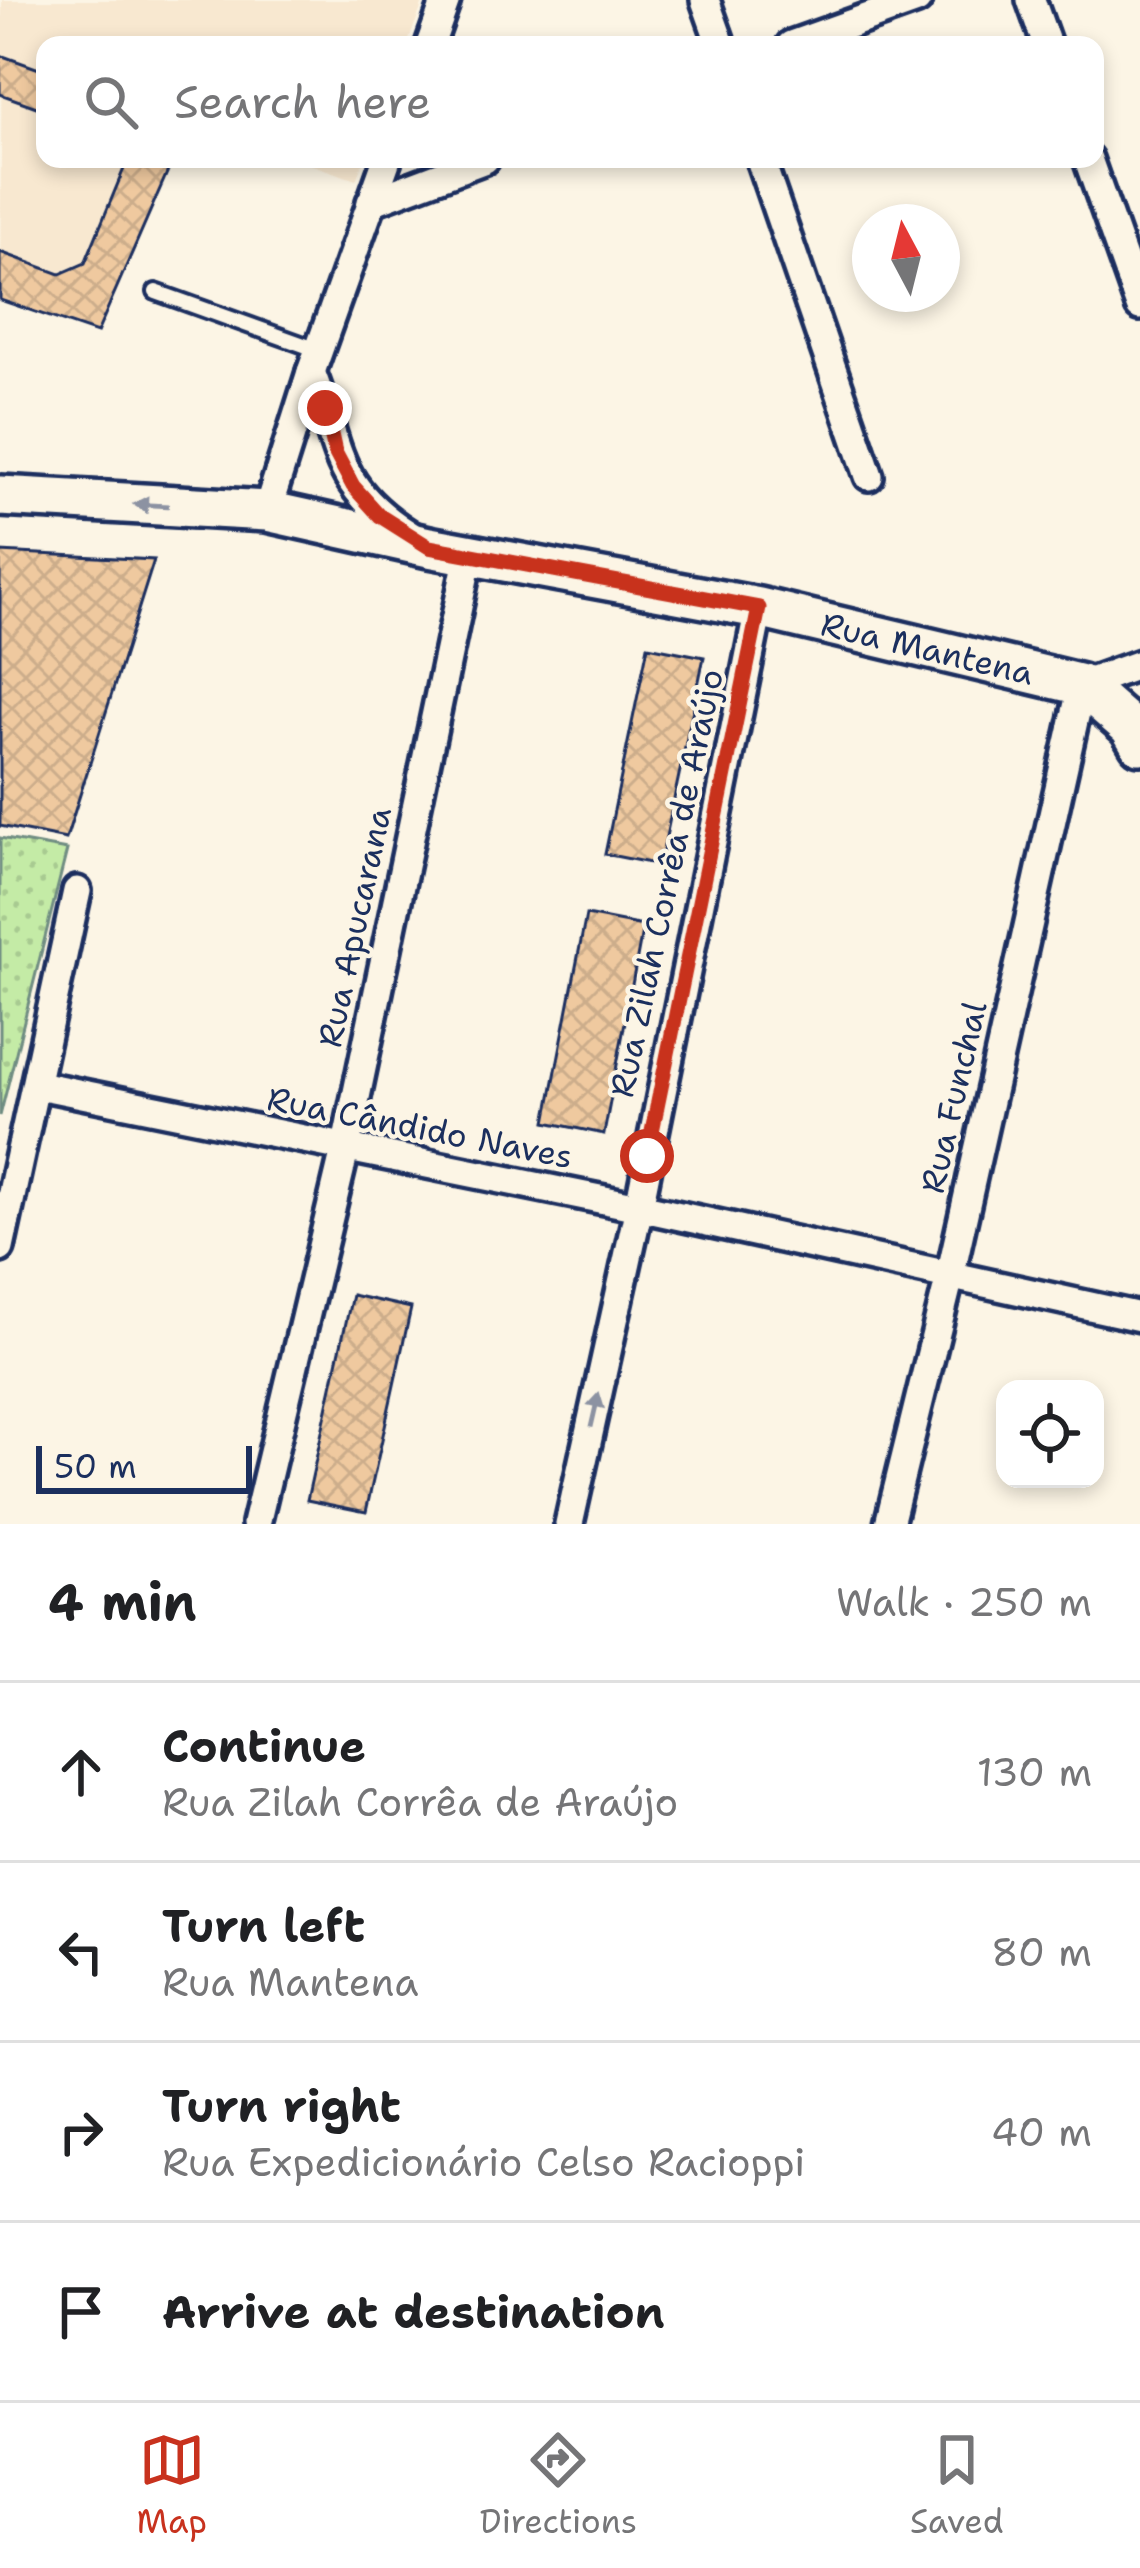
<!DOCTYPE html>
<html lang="en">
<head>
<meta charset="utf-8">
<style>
	body { margin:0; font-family:"Shantell Sans",sans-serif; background:#f2f2f2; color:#202124 }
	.controls { position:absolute; right:36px; bottom:36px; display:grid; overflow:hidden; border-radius:24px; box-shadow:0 6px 18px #0003 }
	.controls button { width:108px; height:108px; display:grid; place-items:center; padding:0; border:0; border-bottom:3px solid #e0e0e0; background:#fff; color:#202124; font:60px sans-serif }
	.compass { position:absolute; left:852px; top:204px; width:108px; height:108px; border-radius:50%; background:#fff; box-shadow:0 6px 18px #0003; rotate:353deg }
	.scale { position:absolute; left:36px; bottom:30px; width:216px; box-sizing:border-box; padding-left:12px; border:6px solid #1b2f5e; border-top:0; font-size:33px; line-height:42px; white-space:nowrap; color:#1b2f5e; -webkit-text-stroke:9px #fcf5e5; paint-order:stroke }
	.stop { position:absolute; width:36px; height:36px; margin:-27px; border:9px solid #c8321e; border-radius:50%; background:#fff }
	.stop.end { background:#c8321e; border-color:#fff; box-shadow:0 3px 12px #0008 }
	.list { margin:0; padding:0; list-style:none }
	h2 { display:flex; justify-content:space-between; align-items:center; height:156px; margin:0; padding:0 48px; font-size:51px }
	h2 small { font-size:39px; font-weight:400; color:#757577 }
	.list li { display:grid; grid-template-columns:78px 1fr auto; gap:36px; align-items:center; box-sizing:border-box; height:180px; padding:0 48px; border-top:3px solid #e0e0e0 }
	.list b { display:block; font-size:45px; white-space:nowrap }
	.list p { margin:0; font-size:39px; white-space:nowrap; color:#757577 }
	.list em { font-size:39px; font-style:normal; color:#757577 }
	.icon { flex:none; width:66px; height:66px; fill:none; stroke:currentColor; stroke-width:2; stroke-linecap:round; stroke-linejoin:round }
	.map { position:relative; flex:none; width:1140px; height:1524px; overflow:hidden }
	.search { position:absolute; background:#fff; box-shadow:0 6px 18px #0003; left:36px; right:36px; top:36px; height:132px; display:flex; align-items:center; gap:30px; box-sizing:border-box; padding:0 42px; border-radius:24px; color:#757577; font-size:45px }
	.sheet { height:876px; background:#fff }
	nav { display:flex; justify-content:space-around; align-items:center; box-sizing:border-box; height:168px; border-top:3px solid #e0e0e0; background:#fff; font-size:33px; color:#757577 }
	nav a { display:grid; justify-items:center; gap:6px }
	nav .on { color:#c8321e }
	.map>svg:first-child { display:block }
	.built { fill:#f8e8d0 }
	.grass { fill:url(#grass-dots); stroke:#708d82; stroke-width:3 }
	.building { fill:url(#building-cross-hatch); stroke:#1b2f5e; stroke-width:3 }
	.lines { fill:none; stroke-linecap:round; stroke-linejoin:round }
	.service-casing { stroke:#1b2f5e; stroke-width:22 }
	.minor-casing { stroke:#1b2f5e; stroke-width:36 }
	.secondary-casing { stroke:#1b2f5e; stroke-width:48 }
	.service { stroke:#fcf5e5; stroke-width:14 }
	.minor { stroke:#fcf5e5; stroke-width:27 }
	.secondary { stroke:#fcf5e5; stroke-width:39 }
	.oneway { fill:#8c92a2 }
	.route { stroke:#c8321e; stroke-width:15 }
	.labels { text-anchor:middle; stroke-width:9; stroke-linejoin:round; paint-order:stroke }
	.street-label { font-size:33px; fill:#1b2f5e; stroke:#fcf5e5 }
</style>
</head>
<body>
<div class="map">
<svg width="1140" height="1524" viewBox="0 0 1140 1524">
	<defs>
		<pattern id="grass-dots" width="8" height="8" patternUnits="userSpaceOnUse" patternTransform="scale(3)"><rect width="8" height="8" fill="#c4eba6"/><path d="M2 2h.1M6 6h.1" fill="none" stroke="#a8ca91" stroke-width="1.8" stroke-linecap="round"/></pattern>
		<pattern id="building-cross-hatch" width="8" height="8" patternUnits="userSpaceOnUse" patternTransform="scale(3)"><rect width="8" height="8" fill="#efc99f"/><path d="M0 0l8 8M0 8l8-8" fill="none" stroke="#ccad8b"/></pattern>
	</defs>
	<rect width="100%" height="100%" fill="#fcf5e5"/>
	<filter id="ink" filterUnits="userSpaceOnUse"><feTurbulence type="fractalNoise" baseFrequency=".00833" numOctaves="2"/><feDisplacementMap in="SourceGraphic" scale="24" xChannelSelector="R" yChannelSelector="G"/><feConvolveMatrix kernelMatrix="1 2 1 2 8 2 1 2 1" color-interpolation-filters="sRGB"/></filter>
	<g filter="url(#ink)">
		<g class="built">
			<polygon points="2,0 424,0 407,45 45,45 45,159 173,159 97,333 0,300"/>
			<polygon points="295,159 364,159 356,180"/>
		</g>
		<polygon class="grass" points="0,838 67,850 0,1116"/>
		<g class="building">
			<polygon points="0,55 45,71 45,110 0,94"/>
			<polygon points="128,159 173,159 97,333 0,300 0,252 60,274 85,263"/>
			<polygon points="0,552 154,560 66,839 0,826"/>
			<polygon points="648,646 704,657 660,865 605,854"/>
			<polygon points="586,915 643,926 604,1134 546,1122"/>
			<polygon points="352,1295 411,1308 366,1512 307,1500"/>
		</g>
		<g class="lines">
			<defs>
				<polyline id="service" points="156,292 318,350"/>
				<g id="minor">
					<polyline points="705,0 721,45"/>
					<polyline points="1031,0 1047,45"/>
					<polyline points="430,45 446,0"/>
					<polyline points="791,45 917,0"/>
					<polyline points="760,159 869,476"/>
					<polyline points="1088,159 1140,306"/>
					<polyline points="371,202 485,159"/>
					<path d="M311 372C342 450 331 485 411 536"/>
					<polyline points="267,511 311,372 387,159"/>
					<polyline points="38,1085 639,1207 1140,1317"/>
					<polyline points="0,1248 77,891"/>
					<polyline points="256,1524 345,1150 469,554"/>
					<polyline points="569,1524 639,1207 759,608"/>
					<polyline points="889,1524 950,1276 1082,685 1140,664"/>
				</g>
				<g id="secondary">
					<path id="s1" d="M0 496 267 511 429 547 759 608 1082 685 1130 727 1140 744"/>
				</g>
			</defs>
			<use href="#service" class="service-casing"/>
			<use href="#minor" class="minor-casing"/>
			<use href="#secondary" class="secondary-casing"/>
			<use href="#service" class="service"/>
			<use href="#minor" class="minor"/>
			<use href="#secondary" class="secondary"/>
		</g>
		<defs><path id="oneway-solid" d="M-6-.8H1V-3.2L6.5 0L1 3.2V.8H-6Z" transform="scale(3)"/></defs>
		<g class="oneway">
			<use href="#oneway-solid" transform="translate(151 505) rotate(-177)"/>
			<use href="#oneway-solid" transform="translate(595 1410) rotate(-77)"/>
		</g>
	</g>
	<g class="lines" filter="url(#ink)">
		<polyline class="route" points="325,408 335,452 353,486 380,516 429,547 759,608 647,1156"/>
	</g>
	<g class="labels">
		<g class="street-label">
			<text dy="12" stroke="none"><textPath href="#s1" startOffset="942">Rua Mantena</textPath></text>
			<text transform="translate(666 883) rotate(-78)" y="12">Rua Zilah Corrêa de Araújo</text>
			<text transform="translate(354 927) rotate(-78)" y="12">Rua Apucarana</text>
			<text transform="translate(953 1097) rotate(-77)" y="12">Rua Funchal</text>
			<text transform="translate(420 1127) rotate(11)" y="12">Rua Cândido Naves</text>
		</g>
	</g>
</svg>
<div class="controls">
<button><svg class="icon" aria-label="locate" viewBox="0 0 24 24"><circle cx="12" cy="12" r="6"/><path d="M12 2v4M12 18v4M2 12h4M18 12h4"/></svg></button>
</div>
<svg class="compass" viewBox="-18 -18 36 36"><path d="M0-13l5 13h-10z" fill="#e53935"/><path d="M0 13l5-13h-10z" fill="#757577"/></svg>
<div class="scale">50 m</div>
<div class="stop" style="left:647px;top:1156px"></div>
<div class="stop end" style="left:325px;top:408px"></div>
<div class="search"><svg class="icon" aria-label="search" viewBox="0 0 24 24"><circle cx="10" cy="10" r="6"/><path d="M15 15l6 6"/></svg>Search here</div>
</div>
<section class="sheet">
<h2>4 min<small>Walk · 250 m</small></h2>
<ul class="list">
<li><svg class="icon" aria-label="ahead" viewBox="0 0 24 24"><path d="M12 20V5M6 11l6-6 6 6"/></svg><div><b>Continue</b><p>Rua Zilah Corrêa de Araújo</p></div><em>130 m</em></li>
<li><svg class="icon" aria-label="left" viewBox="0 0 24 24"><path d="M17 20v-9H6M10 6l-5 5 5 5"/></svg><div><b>Turn left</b><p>Rua Mantena</p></div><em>80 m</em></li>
<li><svg class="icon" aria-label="right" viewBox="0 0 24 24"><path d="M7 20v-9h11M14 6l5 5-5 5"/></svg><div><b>Turn right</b><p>Rua Expedicionário Celso Racioppi</p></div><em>40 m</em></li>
<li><svg class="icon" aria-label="arrive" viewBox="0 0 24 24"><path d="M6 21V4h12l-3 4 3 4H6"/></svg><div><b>Arrive at destination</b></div></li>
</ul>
</section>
<nav>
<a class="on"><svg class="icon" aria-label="map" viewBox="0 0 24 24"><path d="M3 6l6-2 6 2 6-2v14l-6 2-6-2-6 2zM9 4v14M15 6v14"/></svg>Map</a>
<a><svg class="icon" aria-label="directions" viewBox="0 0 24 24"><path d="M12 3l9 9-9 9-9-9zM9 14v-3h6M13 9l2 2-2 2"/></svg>Directions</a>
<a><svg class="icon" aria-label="saved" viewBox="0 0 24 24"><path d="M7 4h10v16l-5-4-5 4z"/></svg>Saved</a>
</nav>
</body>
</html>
